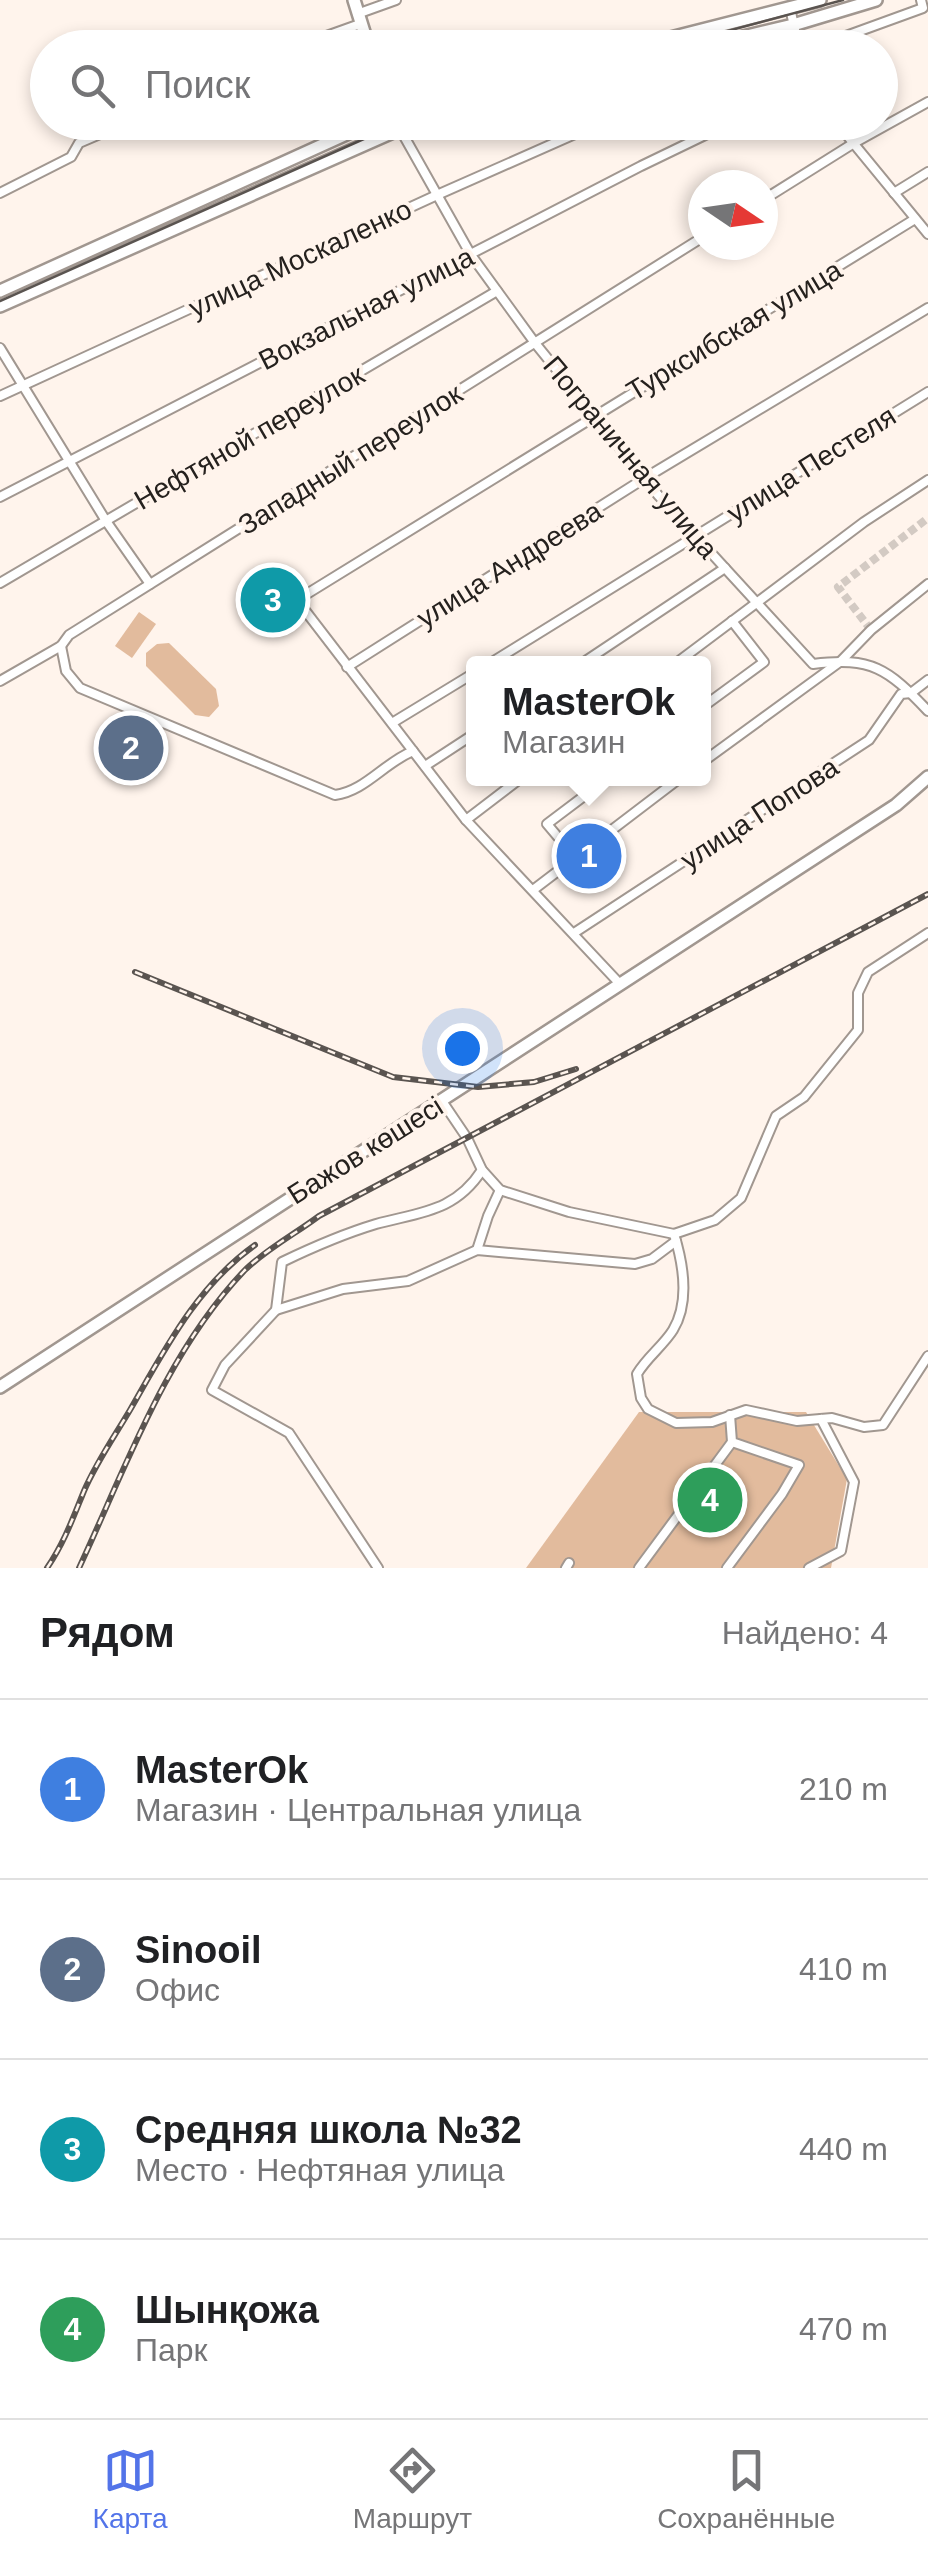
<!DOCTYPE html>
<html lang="ru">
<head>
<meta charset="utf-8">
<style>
	body { margin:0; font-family:Arial,sans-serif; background:#f6f6f6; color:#202124 }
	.compass { position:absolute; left:688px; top:170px; width:90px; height:90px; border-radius:50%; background:#fff; box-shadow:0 5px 15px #0003; rotate:103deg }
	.you { position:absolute; left:462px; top:1048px; width:35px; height:35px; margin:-25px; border:8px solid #fff; border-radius:50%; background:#1a73e8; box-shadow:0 0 0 15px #1a73e833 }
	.badge { display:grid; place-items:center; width:65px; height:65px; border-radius:50%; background:#5374e9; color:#fff; font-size:32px; font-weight:700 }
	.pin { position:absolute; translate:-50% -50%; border:5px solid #fff; box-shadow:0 2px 10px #0006 }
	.popup { position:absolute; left:466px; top:656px; width:245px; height:130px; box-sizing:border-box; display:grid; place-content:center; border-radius:10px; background:#fff; filter:drop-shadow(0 2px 8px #0005); font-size:32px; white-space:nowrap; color:#757577 }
	.popup b { font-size:38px; color:#202124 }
	.popup::after { content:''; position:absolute; left:50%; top:100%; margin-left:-20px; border:20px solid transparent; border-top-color:#fff }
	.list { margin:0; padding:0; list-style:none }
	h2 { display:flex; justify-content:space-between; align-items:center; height:130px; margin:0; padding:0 40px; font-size:42px }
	h2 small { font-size:32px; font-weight:400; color:#757577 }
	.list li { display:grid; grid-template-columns:65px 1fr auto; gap:30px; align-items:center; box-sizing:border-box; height:180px; padding:0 40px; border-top:2px solid #e0e0e0 }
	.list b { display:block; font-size:38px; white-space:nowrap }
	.list p { margin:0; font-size:32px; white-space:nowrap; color:#757577 }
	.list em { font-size:32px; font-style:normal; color:#757577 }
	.icon { flex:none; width:55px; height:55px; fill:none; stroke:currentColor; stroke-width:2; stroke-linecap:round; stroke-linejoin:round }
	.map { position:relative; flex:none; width:928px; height:1568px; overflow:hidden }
	.search { position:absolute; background:#fff; box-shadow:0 5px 15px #0003; left:30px; right:30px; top:30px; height:110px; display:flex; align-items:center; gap:25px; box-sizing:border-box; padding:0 35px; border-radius:55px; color:#757577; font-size:38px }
	.sheet { height:850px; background:#fff }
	nav { display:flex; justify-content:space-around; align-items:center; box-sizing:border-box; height:140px; border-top:2px solid #e0e0e0; background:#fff; font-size:28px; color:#757577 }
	nav a { display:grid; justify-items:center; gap:5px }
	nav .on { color:#5374e9 }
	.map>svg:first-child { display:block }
	.green { fill:#e2bb9d }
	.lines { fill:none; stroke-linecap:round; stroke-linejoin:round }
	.minor-tunnel { stroke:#d3cac3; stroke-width:8; stroke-dasharray:8 4; stroke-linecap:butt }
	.minor-casing { stroke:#a19790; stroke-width:12 }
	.primary-casing { stroke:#a19790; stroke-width:16 }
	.trunk-casing { stroke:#a19790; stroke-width:16 }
	.minor { stroke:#fff; stroke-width:8 }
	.primary { stroke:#fff; stroke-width:11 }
	.trunk { stroke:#fff; stroke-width:11 }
	.tram { stroke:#5a5450; stroke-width:2.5 }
	.rail-casing { stroke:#5a5450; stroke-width:6 }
	.rail { stroke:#fff4ec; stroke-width:2.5; stroke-dasharray:8; stroke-linecap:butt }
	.labels { text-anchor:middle; stroke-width:8; stroke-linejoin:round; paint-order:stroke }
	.street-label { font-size:28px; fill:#25211e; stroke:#fff4ec }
</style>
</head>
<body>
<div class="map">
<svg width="928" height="1568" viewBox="0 0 928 1568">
	<rect width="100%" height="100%" fill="#fff4ec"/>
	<g class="green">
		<polygon points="139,612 156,624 132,658 115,646"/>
		<polygon points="169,643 216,689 219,706 209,717 195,715 146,666 146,653 157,644"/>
		<polygon points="639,1412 806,1412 847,1479 831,1568 526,1568"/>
	</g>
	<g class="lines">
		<polyline class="minor-tunnel" points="871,630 838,587 928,518"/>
		<defs>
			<g id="minor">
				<polyline points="790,8 799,48"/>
				<polyline points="357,14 396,0"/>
				<polyline points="293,48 360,24"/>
				<polyline points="813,48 923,8 921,0"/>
				<polyline points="836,122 928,234"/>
				<path d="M400 129 471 255 535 343 658 495 813 664C872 657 887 668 928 711"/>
				<polyline points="0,193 71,157 79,143 107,131 107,122"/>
				<polyline points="894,193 928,172"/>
				<polyline points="763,200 854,143 928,102"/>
				<polyline points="0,348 106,521 150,584"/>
				<polyline points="0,396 437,195 602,122"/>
				<polyline points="0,497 641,166 732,122"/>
				<polyline points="0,583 497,291"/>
				<path d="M61 646 66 671 80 688 335 795C365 791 384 763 413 751"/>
				<polyline points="489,664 928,392"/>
				<polyline points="581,664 725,568"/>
				<polyline points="675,664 864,522 928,480"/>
				<polyline points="347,667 645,478 928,308"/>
				<polyline points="0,681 61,646 69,635 703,237"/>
				<polyline points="704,706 764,662 732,621"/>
				<polyline points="392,723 474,673"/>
				<polyline points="704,761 841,661 871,630 928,584"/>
				<polyline points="425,766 474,734"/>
				<polyline points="466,820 521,778"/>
				<polyline points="574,856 547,824 608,778"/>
				<polyline points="533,890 680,778"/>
				<polyline points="574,933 869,740 901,694 911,693 928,680"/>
				<polyline points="620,984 466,820 297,600 915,219"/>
				<polyline points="442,1101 467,1138 482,1170 500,1190 569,1212 674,1234 715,1220 741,1198 776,1116 804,1097 858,1030 858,993 868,972 928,933"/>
				<path d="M674 1234C683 1263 690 1302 673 1330 663 1346 647 1357 637 1374L641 1398 648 1409 676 1423 712 1422 746 1410 797 1421 832 1418 864 1427 883 1425 928 1356"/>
				<polyline points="477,1250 488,1216 500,1190"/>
				<polyline points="276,1310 343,1289 408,1281 477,1250 635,1264 652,1259 676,1241"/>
				<path d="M378 1568 289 1433 212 1390 225 1365 276 1310 282 1262C313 1247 343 1234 376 1224 420 1212 455 1212 482 1170"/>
				<polyline points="566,1568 569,1563"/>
				<polyline points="639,1568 732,1442"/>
				<polyline points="727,1568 782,1494 799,1465 732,1442 730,1415"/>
				<polyline points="809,1568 841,1551 854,1482 821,1419"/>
			</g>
			<g id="primary">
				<polyline points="0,291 373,122"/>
				<polyline points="0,306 400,129"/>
				<polyline points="0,1387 896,805 928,777"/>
			</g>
			<g id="trunk">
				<polyline points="354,0 369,48"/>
				<polyline points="631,48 820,0"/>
				<polyline points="697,48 793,25 876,0"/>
				<polyline points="397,122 400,129 423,122"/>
			</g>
		</defs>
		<use href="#minor" class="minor-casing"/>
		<use href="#primary" class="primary-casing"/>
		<use href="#trunk" class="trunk-casing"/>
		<use href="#minor" class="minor"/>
		<use href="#primary" class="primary"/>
		<use href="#trunk" class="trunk"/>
		<g class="tram">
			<polyline points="664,48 843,0"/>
			<polyline points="0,301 402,122"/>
		</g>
		<defs>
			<g id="rail">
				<polyline points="135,972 393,1077 478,1087 534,1082 576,1069"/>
				<path d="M47 1568C64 1543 73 1518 84 1491 96 1463 114 1437 130 1410 165 1349 197 1286 255 1245"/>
				<path d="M79 1568C126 1467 166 1353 244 1271 265 1250 295 1234 319 1216L928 894"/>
			</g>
		</defs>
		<use href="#rail" class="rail-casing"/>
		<use href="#rail" class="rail"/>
	</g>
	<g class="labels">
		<g class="street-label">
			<text transform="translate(300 258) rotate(-25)" y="10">улица Москаленко</text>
			<text transform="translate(366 308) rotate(-27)" y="10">Вокзальная улица</text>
			<text transform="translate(734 330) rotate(-31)" y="10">Турксибская улица</text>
			<text transform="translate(249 437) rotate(-30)" y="10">Нефтяной переулок</text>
			<text transform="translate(631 457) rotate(50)" y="10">Пограничная улица</text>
			<text transform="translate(350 459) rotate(-32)" y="10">Западный переулок</text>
			<text transform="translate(811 464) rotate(-32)" y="10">улица Пестеля</text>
			<text transform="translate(509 564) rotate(-32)" y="10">улица Андреева</text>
			<text transform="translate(759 813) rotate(-33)" y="10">улица Попова</text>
			<text transform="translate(365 1150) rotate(-32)" y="10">Бажов көшесі</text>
		</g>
	</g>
</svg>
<svg class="compass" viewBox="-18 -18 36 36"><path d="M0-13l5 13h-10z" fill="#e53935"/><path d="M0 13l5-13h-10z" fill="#757577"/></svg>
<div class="you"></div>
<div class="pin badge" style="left:589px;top:856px;background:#3f7fe0">1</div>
<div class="popup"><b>MasterOk</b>Магазин</div>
<div class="pin badge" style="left:131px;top:748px;background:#5c6f8a">2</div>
<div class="pin badge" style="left:273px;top:600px;background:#0f9aa8">3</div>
<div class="pin badge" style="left:710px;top:1500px;background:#2e9e5b">4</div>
<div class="search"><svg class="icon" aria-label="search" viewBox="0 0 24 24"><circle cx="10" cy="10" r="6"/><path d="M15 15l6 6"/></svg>Поиск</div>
</div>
<section class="sheet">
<h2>Рядом<small>Найдено: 4</small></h2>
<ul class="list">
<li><span class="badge" style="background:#3f7fe0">1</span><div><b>MasterOk</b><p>Магазин · Центральная улица</p></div><em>210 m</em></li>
<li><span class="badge" style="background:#5c6f8a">2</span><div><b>Sinooil</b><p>Офис</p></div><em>410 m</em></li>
<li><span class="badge" style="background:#0f9aa8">3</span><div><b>Средняя школа №32</b><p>Место · Нефтяная улица</p></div><em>440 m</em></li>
<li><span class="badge" style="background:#2e9e5b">4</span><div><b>Шынқожа</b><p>Парк</p></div><em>470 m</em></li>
</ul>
</section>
<nav>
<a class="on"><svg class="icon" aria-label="map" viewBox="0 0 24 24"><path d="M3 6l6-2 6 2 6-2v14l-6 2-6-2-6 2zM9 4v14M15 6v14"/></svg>Карта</a>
<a><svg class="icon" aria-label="directions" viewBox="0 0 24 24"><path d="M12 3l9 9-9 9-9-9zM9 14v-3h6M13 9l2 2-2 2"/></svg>Маршрут</a>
<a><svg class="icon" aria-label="saved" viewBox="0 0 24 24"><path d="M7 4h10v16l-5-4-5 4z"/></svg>Сохранённые</a>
</nav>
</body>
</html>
